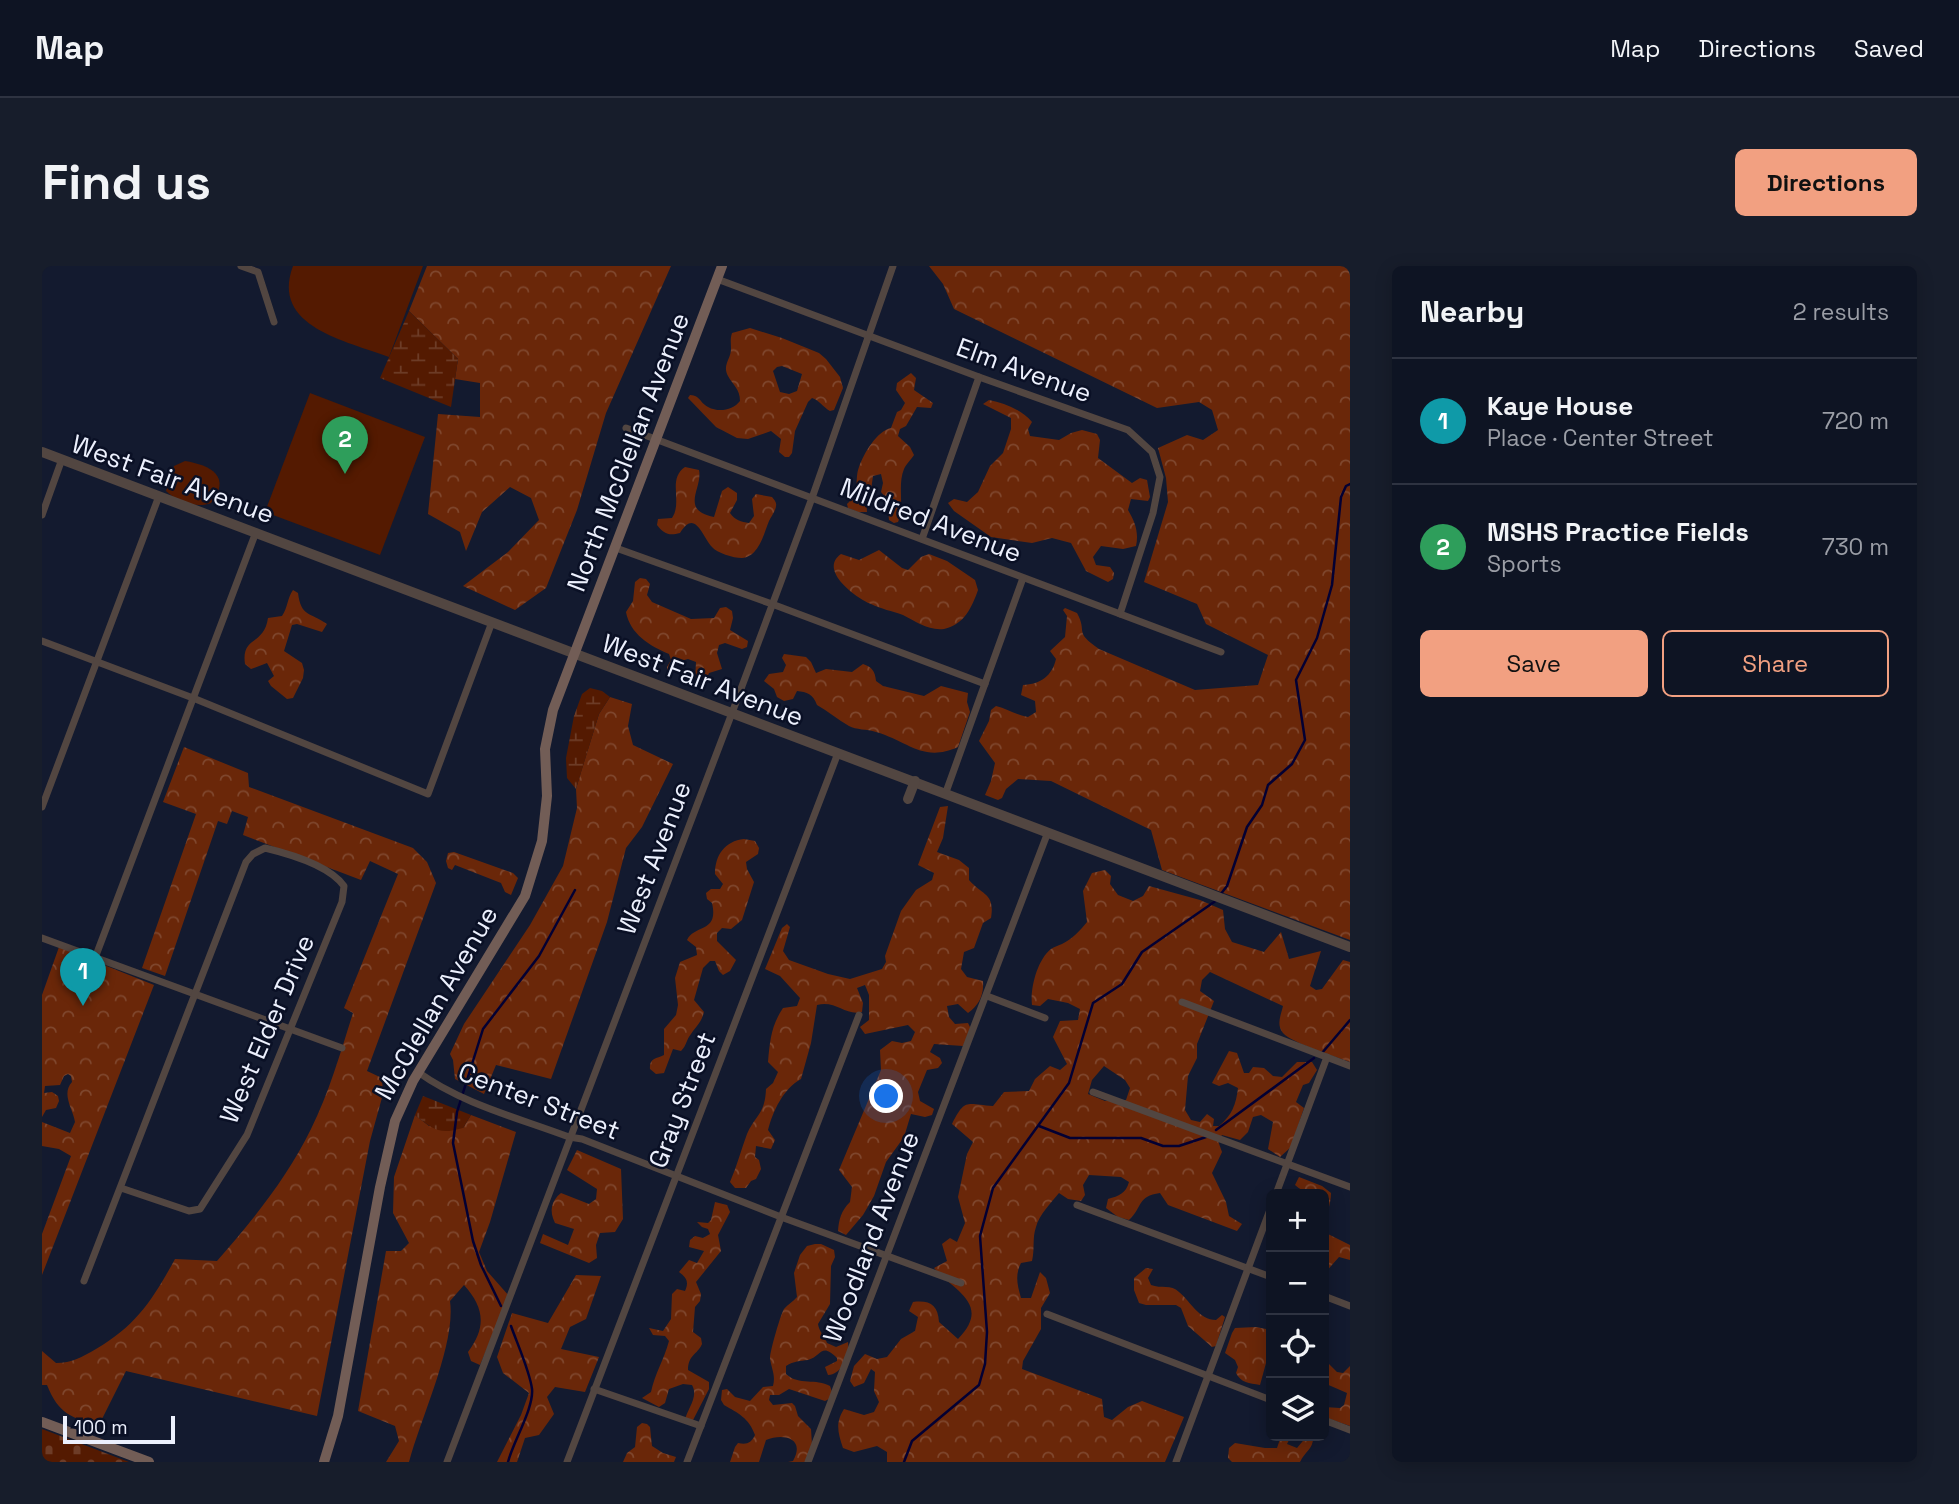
<!DOCTYPE html>
<html lang="en">
<head>
<meta charset="utf-8">
<style>
	body { margin:0; font-family:"Space Grotesk",sans-serif; background:#171d2b; color:#f1f3f6 }
	.controls { position:absolute; right:21px; bottom:21px; display:grid; overflow:hidden; border-radius:10px; box-shadow:0 4px 18px #0003 }
	.controls button { width:63px; height:63px; display:grid; place-items:center; padding:0; border:0; border-bottom:2px solid #2e3341; background:#0e1423; color:#f1f3f6; font:35px sans-serif }
	.scale { position:absolute; left:21px; bottom:18px; width:112px; box-sizing:border-box; padding-left:7px; border:4px solid #ecf0fd; border-top:0; font-size:19px; line-height:24px; white-space:nowrap; color:#ecf0fd; -webkit-text-stroke:5px #0a1025; paint-order:stroke }
	.you { position:absolute; left:845px; top:831px; width:24px; height:24px; margin:-18px; border:5px solid #fff; border-radius:50%; background:#1a73e8; box-shadow:0 0 0 10px #1a73e833 }
	.badge { display:grid; place-items:center; width:46px; height:46px; border-radius:50%; background:#f2a081; color:#fff; font-size:23px; font-weight:700 }
	.pin { position:absolute; translate:-50% -58px; filter:drop-shadow(0 2px 4px #0008) }
	.pin::after { content:''; position:absolute; top:37px; width:24px; height:21px; background:inherit; clip-path:polygon(0 0,100% 0,50% 100%) }
	.list { margin:0; padding:0; list-style:none }
	h2 { display:flex; justify-content:space-between; align-items:center; height:91px; margin:0; padding:0 28px; font-size:30px }
	h2 small { font-size:23px; font-weight:400; color:#9b9ea6 }
	.list li { display:grid; grid-template-columns:46px 1fr auto; gap:21px; align-items:center; box-sizing:border-box; height:126px; padding:0 28px; border-top:2px solid #2e3341 }
	.list b { display:block; font-size:26px; white-space:nowrap }
	.list p { margin:0; font-size:23px; white-space:nowrap; color:#9b9ea6 }
	.list em { font-size:23px; font-style:normal; color:#9b9ea6 }
	.actions { display:flex; gap:14px; padding:21px 28px }
	.actions a { flex:1; padding:16px 0; border:2px solid #f2a081; border-radius:10px; text-align:center; font-size:24px; color:#f2a081 }
	.actions .main { background:#f2a081; color:#111 }
	.icon { flex:none; width:38px; height:38px; fill:none; stroke:currentColor; stroke-width:2; stroke-linecap:round; stroke-linejoin:round }
	.map { position:relative; flex:none; width:1308px; height:1196px; overflow:hidden; border-radius:10px }
	header { display:flex; align-items:center; gap:42px; box-sizing:border-box; height:98px; padding:0 35px; background:#0e1423; border-bottom:2px solid #2e3341 }
	header strong { font-size:33px }
	nav { display:flex; gap:38px; margin-inline-start:auto; font-size:24px }
	.intro { display:flex; align-items:center; justify-content:space-between; box-sizing:border-box; height:168px; padding:0 42px }
	h1 { margin:0; font-size:49px }
	.button { padding:18px 32px; border-radius:10px; background:#f2a081; color:#111; font-size:24px; font-weight:700 }
	main { display:flex; gap:42px; padding:0 42px }
	aside { flex:1; background:#0e1423; border-radius:10px; box-shadow:0 4px 18px #0003 }
	.map>svg:first-child { display:block }
	.grass { fill:#541a01 }
	.forest { fill:url(#forest-crowns); fill-rule:evenodd }
	.wetland { fill:url(#wetland-marsh) }
	.cemetery { fill:url(#cemetery-stones) }
	.lines { fill:none; stroke-linecap:round; stroke-linejoin:round }
	.stream { stroke:#030033; stroke-width:2.5 }
	.minor { stroke:#524641; stroke-width:7 }
	.tertiary { stroke:#524641; stroke-width:10 }
	.secondary { stroke:#725d56; stroke-width:10 }
	.labels { text-anchor:middle; stroke-width:5; stroke-linejoin:round; paint-order:stroke }
	.street-label { font-size:26px; fill:#ecf0fd; stroke:#0a1025 }
</style>
</head>
<body>
<header>
<strong>Map</strong>
<nav><a>Map</a><a>Directions</a><a>Saved</a></nav>
</header>
<div class="intro"><h1>Find us</h1><a class="button">Directions</a></div>
<main>
<div class="map">
<svg width="1308" height="1196" viewBox="0 0 1308 1196">
	<defs>
		<pattern id="forest-crowns" width="20" height="18" patternUnits="userSpaceOnUse" patternTransform="scale(1.75)"><rect width="20" height="18" fill="#6a2709"/><path d="M2 6a3 3 0 1 1 6 0M12 15a3 3 0 1 1 6 0" fill="none" stroke="#7f472e"/></pattern>
		<pattern id="wetland-marsh" width="20" height="14" patternUnits="userSpaceOnUse" patternTransform="scale(1.75)"><rect width="20" height="14" fill="#541a01"/><path d="M1 5h8M5 5V1M11 12h8M15 12V8" fill="none" stroke="#6d3c27"/></pattern>
		<pattern id="cemetery-stones" width="16" height="16" patternUnits="userSpaceOnUse" patternTransform="scale(1.75)"><rect width="16" height="16" fill="#541a01"/><path d="M2 7V4a2 2 0 0 1 4 0v3zM10 15v-3a2 2 0 0 1 4 0v3z" fill="#6d3c27"/></pattern>
	</defs>
	<rect width="100%" height="100%" fill="#131a2f"/>
	<g class="grass">
		<path d="M251 0H381L347 91C305 75 228 61 251 0Z"/>
		<polygon points="268,127 383,171 338,289 223,246"/>
		<path d="M143 195C169 199 190 211 169 237 155 243 134 235 124 225L132 200Z"/>
	</g>
	<g class="forest">
		<polygon points="385,0 629,0 564,147 535,244 504,322 473,344 421,320 466,286 497,254 489,232 468,221 440,246 424,285 418,266 386,248 396,148 438,151 438,117 413,113 416,93 367,45"/>
		<path d="M887 0H1308V674L1120 604 1109 564 1009 515 976 513 964 523 960 532 956 534 943 529 949 515 953 497 937 475 947 455 949 444 954 440C966 443 974 449 986 451L994 446 993 435 979 429 981 419C999 418 1010 410 1014 393L1008 385 1023 371 1025 350 1021 344 1023 342 1035 347C1046 367 1031 365 1057 383L1153 424 1216 419 1226 389 1164 358 1155 338 1102 316 1126 236 1124 212 1116 182 1145 169 1161 174 1176 164 1170 144 1157 136 1115 142 912 43 901 18Z"/>
		<path d="M708 62 740 72 777 87 784 93 798 111 801 122 792 144 788 145C781 141 777 134 770 132L766 136 753 165 750 187 747 191H743L737 186 739 173 729 165 706 173 695 172 674 161 646 132 648 129C659 130 657 136 666 141 677 147 691 144 698 135 698 123 691 119 686 110 680 99 689 93 689 83 689 77 688 73 690 67ZM740 100 760 108 755 125 747 128 738 126 731 105 735 101Z"/>
		<path d="M869 107 874 112 872 124 891 137 889 142 875 141 864 160 858 163 856 170 868 181 872 189C869 194 864 198 862 203 855 220 863 240 856 256L852 257 847 254 845 233 839 226 841 217 839 208 831 210 829 224 824 232 825 246H816L806 242 805 238C819 226 812 214 817 201 822 187 835 165 849 162L855 146 859 144 863 137 854 124 855 117Z"/>
		<path d="M947 134C963 137 980 144 990 156L986 163 988 170 1017 174 1029 167 1040 164 1055 168 1058 174 1056 192 1090 217 1098 212 1105 214 1108 231 1106 235 1089 233 1086 244C1093 256 1097 266 1094 280L1081 283 1059 280 1051 291 1054 299 1068 301 1072 307 1071 313 1066 316 1044 305 1029 277 1010 272 990 277 949 271 912 245 906 237 912 233 925 236 936 226 948 200 961 187 969 163V152L941 138Z"/>
		<path d="M643 201 657 204C661 222 637 244 672 251L680 225 686 221 695 227V234L688 247C693 254 699 256 707 257L712 250 710 233 714 228 730 231C732 234 735 236 734 240 734 244 729 251 727 255 722 267 717 291 700 292 691 292 675 287 670 281 660 270 653 242 638 267 627 270 622 268 615 259L616 253 630 252C641 236 625 213 643 201Z"/>
		<path d="M837 284 860 302 866 304 879 291 887 288 905 295 933 314 936 324C930 341 922 359 902 363 887 365 873 355 861 349 850 345 839 343 829 338 814 332 776 304 799 288L817 294Z"/>
		<path d="M598 312 604 313 608 318 605 329 610 336 649 353 672 352 678 342 684 341 690 345 691 352 688 364 706 375 705 381 700 383 683 377 677 379 675 387 680 403 667 407 662 418 657 420 653 415 654 396 646 393 635 396 630 409 625 408V401L629 394 627 388C608 380 588 368 584 346L591 335 593 316Z"/>
		<path d="M251 324 256 327C259 351 268 346 285 358L280 366 255 358 250 359 242 385 260 397 262 404 261 412 251 432 245 433 229 420 226 415 232 410 225 397 209 403 203 398C199 370 222 380 226 352L240 350C246 341 245 333 251 324Z"/>
		<path d="M742 388 764 391 769 396 774 407 784 403 810 406 821 398C830 401 833 405 834 415L841 420 882 430 899 420 926 427 925 436 928 446 916 481C881 497 866 475 834 466 825 463 814 464 807 460 796 454 786 445 775 439 771 428 765 426 755 425L751 433 742 435 735 431 732 423 722 415 727 408 741 406 744 399 740 392Z"/>
		<polygon points="568,431 590,438 586,460 591,479 631,498 600,561 584,582 565,656 509,813 454,799 442,828 413,813 411,794 408,788 422,758 488,659 521,600 535,542 534,523 539,506 557,448"/>
		<path d="M142 481 206 507 207 521 371 582 385 596 394 617 325 805 340 812 341 828 328 875 275 1150 84 1105 56 1161C29 1150 17 1149 5 1119H0V1085L14 1097C30 1097 40 1091 54 1083 95 1059 111 1033 133 993L175 995C211 954 245 912 269 863 287 827 299 785 311 747L302 742 356 608 328 595 319 614 201 569 206 551 190 545 185 558 176 555 123 710 100 702 154 548 121 536Z"/>
		<path d="M906 540 901 572 895 586 917 594 927 602V614C941 630 953 627 949 652L941 657 932 682 922 686 919 703 925 711 941 715C942 729 937 739 926 747L916 738 905 740 907 751 913 758 926 757 929 763 921 780 892 778 888 786 898 792 900 797 896 802 885 804 876 826 878 835 892 843 890 849 883 851 869 848 862 871 844 896 832 930 821 949 804 969 796 965C797 953 799 945 808 936L810 921 797 904 839 804 838 784 850 775 860 777 869 775 873 766 866 759 823 768 818 761 827 754V729L823 719 815 722 821 737 820 746C803 750 794 734 775 739L769 777 759 813C741 823 731 845 726 864L733 874 729 883 714 880 713 891 717 894 719 903 714 913 709 915 704 922H693L688 916C695 900 699 884 705 868 713 849 723 849 724 823L731 817 736 806 726 796C728 775 729 760 741 742L755 740 758 732 738 710 723 703 740 662 745 658 748 661 741 685 747 694 786 708 808 713 840 703 844 696 843 690 859 645 874 624 890 614 892 607 876 599 898 541Z"/>
		<path d="M702 573 713 575 717 582 716 588 704 596 705 603 712 616 700 654 689 663 680 662 675 667V675L694 694 688 705 681 709 677 705 673 695H668L661 702 652 734 662 746C659 757 655 759 649 768 644 774 645 779 639 785L631 783 622 807 614 808 608 803C607 792 614 793 622 789V763L634 749 636 739 633 712 638 696 655 689 654 681 645 674C653 658 677 667 670 637L665 633 664 627 669 623H678L681 618 673 608C673 589 683 575 702 573Z"/>
		<polygon points="412,586 471,607 476,612 469,629 463,626 459,617 413,599 410,604 406,602 404,595 406,587"/>
		<path d="M1063 604 1069 610 1068 618 1076 629 1091 635 1101 630 1107 620 1158 634 1181 644 1183 663 1190 676 1222 686 1239 666 1247 693 1279 685 1268 720 1274 724 1280 723 1301 694 1308 696V796C1294 791 1250 777 1241 767 1234 759 1239 749 1241 740L1168 706 1160 714 1158 725 1172 735 1155 778V792L1146 810 1143 844 1149 854 1158 856 1165 848 1172 853 1171 860H1177C1190 849 1194 839 1196 822L1186 817 1177 820 1170 817 1187 785 1195 787 1202 807H1207L1211 801 1222 802 1231 810 1240 811 1255 796H1270L1275 804 1267 817 1261 819 1254 836 1262 842 1249 881 1238 891 1226 883 1231 856 1219 849 1211 851 1206 866 1198 874 1180 869 1176 875 1180 886 1170 907 1184 936 1187 950 1200 958 1195 965 1126 939 1118 927C1095 930 1101 941 1087 954L1076 951 1064 942 1066 933C1077 930 1084 927 1087 916L1079 911 1047 909 1041 919 1043 929 1039 935 1026 933 1017 927C1009 937 997 949 994 961 990 972 993 983 990 995L979 997C973 1009 975 1018 979 1032H989L998 1006 1004 1012 1008 1027 999 1042V1063L981 1095 980 1103 1060 1133 1062 1151 1070 1154 1086 1141 1100 1135 1142 1151 1123 1196H845V1186L835 1180 812 1186 801 1182C796 1167 793 1157 802 1143L822 1149 832 1146 837 1136 832 1125 833 1106 829 1103 822 1117 812 1121 808 1115 812 1100 823 1088 835 1093 845 1091 859 1073 873 1065 876 1051 867 1045 871 1036C888 1034 896 1039 897 1056L916 1073C950 1038 912 1025 892 1002L905 995 900 978 908 972 915 976 923 957 916 931 925 888 931 876 910 858C923 832 924 838 951 840L962 826 987 825 993 813 1008 800 1018 804 1025 798 1011 771 1018 755 1036 754 1038 743 1026 737 1006 733 998 740 990 739C988 723 995 694 1009 683 1012 681 1017 679 1020 678 1030 673 1038 665 1045 656L1041 625 1050 607ZM1062 800 1083 814 1088 822 1084 834 1063 835 1046 828 1050 814Z"/>
		<path d="M17 681 112 719 0 1009V968L29 890 17 883 0 880V856L28 867 33 856C31 843 19 828 30 816L29 810 26 808 22 810 18 819 3 820 2 827 10 826 16 830 17 835 14 842 4 844 0 851V729Z"/>
		<path d="M373 849 387 860 421 862 429 849 474 866 448 956 437 986 445 1005 467 1030 438 1099 429 1095 426 1086C445 1061 442 1041 422 1019L408 1035C414 1078 379 1151 367 1196H344L357 1175 353 1160 316 1145 344 985H359L367 977 351 947 352 911Z"/>
		<path d="M535 884 579 903 581 953 573 966 558 967 554 979 555 992 547 997 498 977 501 968 526 979 532 963 513 957C507 945 509 935 519 927L547 938 554 933 555 923 525 904Z"/>
		<path d="M1257 911 1280 920 1289 927C1289 941 1281 954 1284 967L1308 979V994L1297 991 1282 1008V928C1270 928 1262 927 1253 919Z"/>
		<path d="M673 936 685 939 688 946 676 969 679 985 654 1016 659 1028 658 1035 653 1041 651 1066 659 1072 660 1078C655 1089 646 1089 646 1104L667 1116V1123L650 1156 643 1154C645 1143 657 1131 650 1119L641 1118 627 1123 623 1137 617 1141 600 1132 609 1126C613 1107 622 1094 627 1075L623 1070 611 1069 607 1062 621 1065 629 1053 630 1028 635 1023 643 1025C647 1016 645 1012 637 1006L647 994 655 997 662 985 647 981 648 974 653 970 661 972 668 968 666 963 660 961 655 956 666 957 669 954Z"/>
		<path d="M773 978H779L792 984 793 991 789 1000 788 1038 776 1058C777 1066 783 1070 785 1077L794 1081 806 1076C808 1090 800 1108 786 1109L783 1101 795 1095V1092C779 1076 780 1090 766 1094 758 1095 752 1095 744 1100V1108C757 1120 774 1112 788 1120L790 1126 787 1133 783 1135 747 1123 737 1129H728L727 1134 731 1139 750 1137 753 1140 756 1150 769 1163 770 1179 764 1196H746L751 1195C764 1172 741 1167 724 1174L717 1196H688L693 1181 696 1177C705 1179 709 1177 713 1169 707 1152 696 1147 682 1139L679 1134 680 1124 685 1123 693 1131 708 1135 721 1121 731 1120C734 1109 729 1102 728 1092 728 1085 739 1047 742 1043 746 1038 751 1036 755 1031L752 1007 758 989 765 980Z"/>
		<path d="M1104 1002 1111 1003 1106 1012 1109 1019C1119 1023 1129 1018 1137 1026 1149 1036 1157 1054 1174 1054L1180 1049 1183 1051 1174 1080 1170 1081 1146 1060 1139 1042 1134 1039H1104L1097 1037 1092 1024V1012Z"/>
		<polygon points="534,1009 559,1010 544,1053 528,1061 519,1083 557,1091 543,1126 513,1121 505,1131 512,1148 497,1169 483,1172 475,1196 455,1196 479,1149 487,1127 461,1107 455,1091 470,1047 506,1057"/>
		<path d="M1214 1061 1229 1064V1092L1224 1097 1218 1119C1207 1117 1199 1117 1194 1107L1196 1101 1193 1094 1183 1087 1190 1067 1193 1062Z"/>
		<polygon points="1282,1093 1295,1106 1301,1107 1308,1100 1308,1160 1282,1151 1282,1141 1298,1142 1302,1139 1305,1127 1282,1117"/>
		<polygon points="600,1157 605,1158 608,1161 610,1180 621,1187 634,1191 632,1196 581,1196 585,1187 593,1181 595,1161"/>
		<path d="M1239 1170H1249L1245 1178 1255 1182 1265 1170H1271C1272 1183 1263 1185 1258 1196H1190L1186 1192 1187 1182 1193 1177 1223 1182H1235Z"/>
	</g>
	<g class="wetland">
		<polygon points="367,45 416,93 409,141 338,112"/>
		<polygon points="548,422 560,425 568,431 557,448 534,523 525,512 524,492 532,450 540,428"/>
		<path d="M381 830 429 849 421 862C397 869 392 864 373 849Z"/>
	</g>
	<polygon class="cemetery" points="0,1163 87,1196 0,1196"/>
	<g class="lines">
		<g class="stream">
			<polyline points="1178,629 1185,620 1205,561 1220,539 1226,519 1250,498 1263,474 1254,414 1275,372 1290,319 1299,231 1304,220 1308,218"/>
			<polyline points="1280,787 1308,754"/>
			<polyline points="997,860 1028,872 1099,872 1121,880 1137,880 1164,871"/>
			<polyline points="1174,864 1272,792"/>
			<polyline points="459,1040 439,999 431,975 411,877 415,846 441,763 497,690 533,624"/>
			<path d="M466 1196C471 1176 492 1142 490 1123 488 1106 475 1077 469 1060"/>
			<polyline points="862,1196 870,1175 937,1119 943,1098 945,1066 938,970 951,922 1027,817 1051,737 1080,718 1100,686 1175,634"/>
		</g>
		<g class="minor">
			<polyline points="199,0 216,6 232,56"/>
			<polyline points="675,13 937,111 1086,164 1110,186 1118,211 1111,247 1078,348"/>
			<polyline points="584,162 1179,386"/>
			<polyline points="0,249 20,193"/>
			<polyline points="880,273 937,111"/>
			<polyline points="574,282 730,338 943,418"/>
			<polyline points="0,375 151,432 386,528 450,356"/>
			<polyline points="904,526 981,312"/>
			<polyline points="0,541 117,230"/>
			<polyline points="0,672 300,782"/>
			<polyline points="53,692 214,266"/>
			<polyline points="945,730 1003,752"/>
			<polyline points="1140,736 1308,800"/>
			<path d="M376 806C420 838 477 852 527 871L540 873 739 951 919 1017"/>
			<polyline points="1051,826 1308,921"/>
			<polyline points="1234,928 1285,791"/>
			<polyline points="1035,939 1229,1011"/>
			<path d="M42 1015 204 596 211 588 223 582C248 588 287 599 302 620L300 636 205 869 158 943 147 945 79 922"/>
			<polyline points="1282,1030 1308,1040"/>
			<polyline points="1005,1048 1229,1134"/>
			<polyline points="552,1123 659,1160"/>
			<polyline points="1282,1154 1308,1164"/>
			<polyline points="405,1196 690,447 770,232 851,0"/>
			<polyline points="525,1196 796,487"/>
			<polyline points="645,1196 817,749"/>
			<polyline points="766,1196 1006,566"/>
			<polyline points="1134,1196 1229,941"/>
		</g>
		<g class="tertiary">
			<polyline points="0,186 1308,681"/>
			<polyline points="866,533 873,515"/>
		</g>
		<g class="secondary">
			<polyline points="0,1156 107,1196"/>
			<polyline points="282,1196 296,1150 338,921 353,855 371,815 483,630 500,575 505,530 503,483 511,444 680,0"/>
		</g>
	</g>
	<g class="labels">
		<g class="street-label">
			<text transform="translate(982 104) rotate(20)" y="9">Elm Avenue</text>
			<text transform="translate(586 186) rotate(-69)" y="9">North McClellan Avenue</text>
			<text transform="translate(131 213) rotate(20)" y="9">West Fair Avenue</text>
			<text transform="translate(889 254) rotate(21)" y="9">Mildred Avenue</text>
			<text transform="translate(661 414) rotate(21)" y="9">West Fair Avenue</text>
			<text transform="translate(612 592) rotate(-69)" y="9">West Avenue</text>
			<text transform="translate(394 737) rotate(-60)" y="9">McClellan Avenue</text>
			<text transform="translate(225 763) rotate(-67)" y="9">West Elder Drive</text>
			<text transform="translate(640 834) rotate(-69)" y="9">Gray Street</text>
			<text transform="translate(497 835) rotate(21)" y="9">Center Street</text>
			<text transform="translate(829 971) rotate(-69)" y="9">Woodland Avenue</text>
		</g>
	</g>
</svg>
<div class="controls">
<button>+</button>
<button>−</button>
<button><svg class="icon" aria-label="locate" viewBox="0 0 24 24"><circle cx="12" cy="12" r="6"/><path d="M12 2v4M12 18v4M2 12h4M18 12h4"/></svg></button>
<button><svg class="icon" aria-label="layers" viewBox="0 0 24 24"><path d="M12 4l9 5-9 5-9-5zM3 14l9 5 9-5"/></svg></button>
</div>
<div class="scale">100 m</div>
<div class="you"></div>
<div class="pin badge" style="left:41px;top:740px;background:#0f9aa8">1</div>
<div class="pin badge" style="left:303px;top:208px;background:#2e9e5b">2</div>
</div>
<aside>
<h2>Nearby<small>2 results</small></h2>
<ul class="list">
<li><span class="badge" style="background:#0f9aa8">1</span><div><b>Kaye House</b><p>Place · Center Street</p></div><em>720 m</em></li>
<li><span class="badge" style="background:#2e9e5b">2</span><div><b>MSHS Practice Fields</b><p>Sports</p></div><em>730 m</em></li>
</ul>
<div class="actions"><a class="main">Save</a><a>Share</a></div>
</aside>
</main>
</body>
</html>
